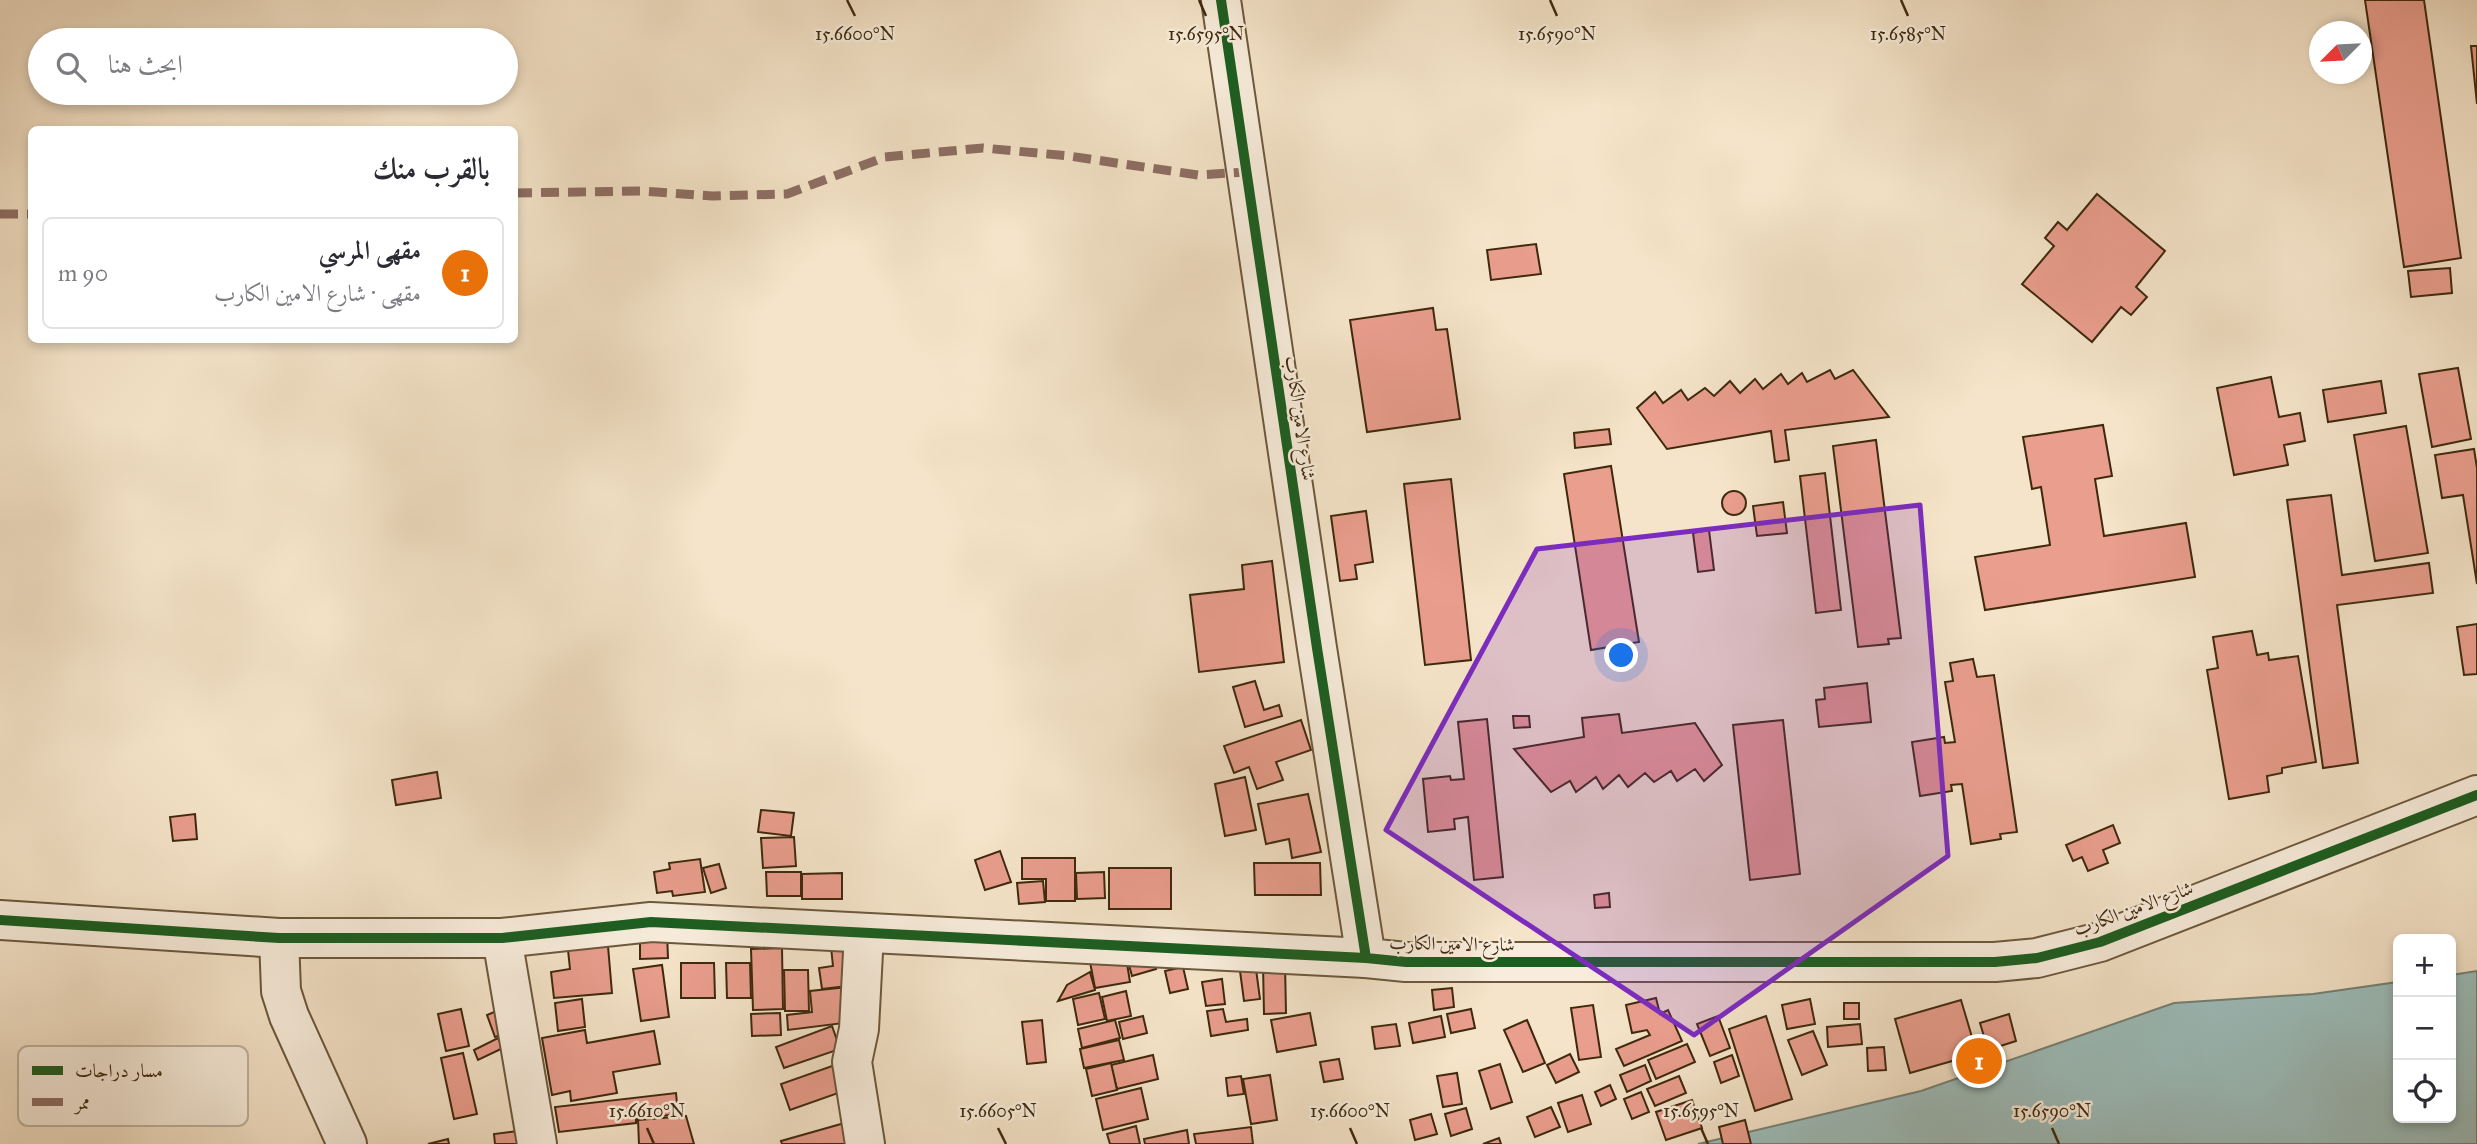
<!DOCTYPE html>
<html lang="ar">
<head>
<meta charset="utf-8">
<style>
	body { margin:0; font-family:"IM FELL Great Primer",Amiri,serif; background:#f2f2f3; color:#2b2b33; direction:rtl }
	.controls { position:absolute; right:21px; bottom:21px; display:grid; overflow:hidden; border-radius:10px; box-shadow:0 4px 10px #0003 }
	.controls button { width:63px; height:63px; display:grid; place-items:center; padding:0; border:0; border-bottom:2px solid #e1e1e2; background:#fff; color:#2b2b33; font:35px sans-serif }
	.compass { position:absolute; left:2309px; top:21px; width:63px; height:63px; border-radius:50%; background:#fff; box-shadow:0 4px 10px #0003; rotate:246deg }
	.you { position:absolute; left:1622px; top:656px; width:24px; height:24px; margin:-18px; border:5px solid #fff; border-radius:50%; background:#1a73e8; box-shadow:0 0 0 10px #1a73e833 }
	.badge { display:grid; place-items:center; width:46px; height:46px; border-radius:50%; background:#8f2418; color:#fff; font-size:23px; font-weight:700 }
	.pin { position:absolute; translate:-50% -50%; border:4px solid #fff; box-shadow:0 2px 7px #0006 }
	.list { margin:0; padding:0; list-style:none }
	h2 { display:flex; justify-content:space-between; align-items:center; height:91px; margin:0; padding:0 28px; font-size:30px }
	h2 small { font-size:23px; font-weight:400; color:#7c7c81 }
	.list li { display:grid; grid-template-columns:46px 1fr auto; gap:21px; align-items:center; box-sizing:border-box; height:112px; margin:0 14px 14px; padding:0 14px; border:2px solid #e1e1e2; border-radius:10px }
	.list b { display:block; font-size:26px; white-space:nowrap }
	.list p { margin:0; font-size:23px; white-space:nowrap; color:#7c7c81 }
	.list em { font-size:23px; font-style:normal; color:#7c7c81 }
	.icon { flex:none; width:38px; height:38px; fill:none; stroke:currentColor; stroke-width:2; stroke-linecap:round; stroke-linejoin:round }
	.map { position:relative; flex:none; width:2477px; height:1144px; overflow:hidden; direction:ltr }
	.search { position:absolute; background:#fff; box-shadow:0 4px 10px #0003; left:28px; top:28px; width:490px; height:77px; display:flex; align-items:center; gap:18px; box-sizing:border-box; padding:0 24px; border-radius:38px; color:#7c7c81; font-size:26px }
	.panel { position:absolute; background:#fff; box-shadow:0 4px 10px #0003; left:28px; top:126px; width:490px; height:217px; border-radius:10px; direction:rtl }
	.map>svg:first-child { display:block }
	.water { fill:#9dbebc; stroke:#778276; stroke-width:2 }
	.building { fill:#ea9e8e; stroke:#3e290d; stroke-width:2 }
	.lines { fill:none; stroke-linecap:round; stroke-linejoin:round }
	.minor-casing { stroke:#6c583c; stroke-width:42 }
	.minor { stroke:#f8eddc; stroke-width:38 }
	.quiet { stroke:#8d6e63; stroke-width:9; stroke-dasharray:18 9; stroke-linecap:butt }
	.cycleway-casing { stroke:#f8eddc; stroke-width:15 }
	.cycleway { stroke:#1b5e20; stroke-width:10 }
	.marked { fill:#7b2cbf; fill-opacity:0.2; stroke:#7b2cbf; stroke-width:5; stroke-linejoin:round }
	.ticks { fill:none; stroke:#3e290d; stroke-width:2.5 }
	.labels { text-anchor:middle; stroke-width:5; stroke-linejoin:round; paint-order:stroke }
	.street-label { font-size:19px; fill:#3e290d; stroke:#f8eddc }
	.key { fill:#f8eddc; stroke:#c0b29e; stroke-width:2 }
	.key-label { font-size:19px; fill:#3e290d }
	.ticks-label { font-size:18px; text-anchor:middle; fill:#3e290d; stroke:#f8eddc; stroke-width:5; stroke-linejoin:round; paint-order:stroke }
</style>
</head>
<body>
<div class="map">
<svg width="2477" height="1144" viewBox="0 0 2477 1144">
	<rect width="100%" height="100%" fill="#f5e4c9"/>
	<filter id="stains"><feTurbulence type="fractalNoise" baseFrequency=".00286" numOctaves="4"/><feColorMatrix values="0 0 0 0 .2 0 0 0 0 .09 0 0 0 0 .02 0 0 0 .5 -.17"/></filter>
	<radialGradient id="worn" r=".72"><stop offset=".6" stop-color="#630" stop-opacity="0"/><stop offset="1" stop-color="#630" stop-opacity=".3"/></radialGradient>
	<polygon class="water" points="2477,971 2477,1144 1698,1144 1921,1091 2174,1003 2313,994 2398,982 2398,1118 2451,1118 2451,975"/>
	<g class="building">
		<polygon points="2365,0 2424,0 2461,258 2404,267"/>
		<polygon points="2471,46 2477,46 2477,104"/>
		<polygon points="2097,194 2165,251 2136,287 2147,297 2131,315 2121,307 2092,342 2022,284 2054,246 2045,238 2058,222 2067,230"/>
		<polygon points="1536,244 1541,274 1491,280 1487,250"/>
		<polygon points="2450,268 2452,293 2411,297 2408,271"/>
		<polygon points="1433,308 1436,330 1447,329 1460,419 1367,432 1350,320"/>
		<polygon points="2458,368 2471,439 2432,447 2419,374"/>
		<polygon points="1830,370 1835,379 1853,370 1889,417 1785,430 1789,460 1775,462 1771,431 1667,449 1637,408 1655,392 1663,403 1681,390 1688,400 1705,388 1714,396 1730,381 1740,393 1755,379 1763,389 1781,374 1788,384 1802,373 1807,382"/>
		<polygon points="2271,377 2279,417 2300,413 2305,441 2284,445 2288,465 2234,475 2217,388"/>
		<polygon points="2381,381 2386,413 2328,422 2323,390"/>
		<polygon points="2103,425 2112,476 2095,479 2104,536 2186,523 2195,577 1985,610 1975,557 2050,545 2041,487 2032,489 2023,437"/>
		<polygon points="2406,426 2428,553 2375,561 2354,435"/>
		<polygon points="1609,429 1611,444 1575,448 1574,433"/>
		<polygon points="1876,440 1901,638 1888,639 1889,644 1858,647 1833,446"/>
		<polygon points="2474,449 2477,468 2477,584 2463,495 2442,498 2435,455"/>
		<polygon points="1611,466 1639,642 1591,650 1564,474"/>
		<polygon points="1825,473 1841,610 1816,613 1800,476"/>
		<polygon points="1451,479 1471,660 1425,665 1404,484"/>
		<circle cx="1734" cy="503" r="12"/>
		<polygon points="2331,495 2342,575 2429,563 2433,593 2337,605 2358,763 2323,768 2287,500"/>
		<polygon points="1783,502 1787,533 1757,536 1753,506"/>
		<polygon points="1366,511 1373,562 1355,565 1357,579 1340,581 1331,516"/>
		<polygon points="1709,530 1714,570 1698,572 1693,533"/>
		<polygon points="1272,561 1284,662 1199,672 1190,595 1244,589 1242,565"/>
		<polygon points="2477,624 2477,674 2464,675 2457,627"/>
		<polygon points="2252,631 2257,655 2268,653 2269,660 2298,656 2316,762 2282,768 2282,773 2267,776 2269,792 2229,799 2207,670 2218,668 2213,637"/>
		<polygon points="1973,659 1977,677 1994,675 2017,832 2000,834 2001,839 1971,844 1962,784 1951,785 1952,791 1920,796 1912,742 1944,737 1945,743 1955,742 1945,682 1953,681 1950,663"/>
		<polygon points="1255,681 1264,710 1279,705 1282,716 1245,727 1233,687"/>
		<polygon points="1867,683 1871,722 1819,727 1816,700 1825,699 1824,688"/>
		<polygon points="1619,714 1622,733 1695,723 1722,765 1704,781 1695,769 1677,781 1671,771 1654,782 1645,773 1628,787 1619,775 1603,789 1596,777 1576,792 1570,781 1551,792 1514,749 1584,737 1582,718"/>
		<polygon points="1513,716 1529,716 1530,727 1514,728"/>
		<polygon points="1487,719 1503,877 1474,880 1468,817 1454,819 1455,829 1428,832 1423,779 1450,776 1451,780 1464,779 1458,722"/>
		<polygon points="1301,720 1311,750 1276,762 1283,780 1257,789 1249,767 1234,773 1224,746"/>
		<polygon points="1783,720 1800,874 1750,880 1733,725"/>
		<polygon points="437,772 441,798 396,805 392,780"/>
		<polygon points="1245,777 1256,830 1225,836 1215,784"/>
		<polygon points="1308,794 1321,852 1292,858 1289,839 1266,844 1258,804"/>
		<polygon points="761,810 794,813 791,836 758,832"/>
		<polygon points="195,814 197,839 173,841 170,817"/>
		<polygon points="2113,825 2120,843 2103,850 2108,863 2088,871 2082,857 2073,861 2066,845"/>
		<polygon points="794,837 796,866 763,868 761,838"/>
		<polygon points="1000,851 1011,882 985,890 975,860"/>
		<polygon points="1022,858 1075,858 1075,901 1046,901 1046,879 1022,879"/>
		<polygon points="700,859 705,892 673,896 672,891 657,893 654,872 670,869 669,863"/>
		<polygon points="1254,863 1320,863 1321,895 1255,895"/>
		<polygon points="719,864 726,888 711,893 703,868"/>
		<rect x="1109" y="868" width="62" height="41"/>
		<polygon points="766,872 801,872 801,896 767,896"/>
		<polygon points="1104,872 1105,898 1077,899 1076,873"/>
		<polygon points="842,873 842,899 802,899 802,874"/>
		<polygon points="1043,881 1045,902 1019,904 1017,883"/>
		<polygon points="1609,893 1610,907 1595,908 1594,895"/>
		<polygon points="667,932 668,958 640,959 640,941"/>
		<polygon points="850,945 856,985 822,989 819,968 833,966 831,947"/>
		<polygon points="608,946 612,993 554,998 551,972 570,969 568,950"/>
		<polygon points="782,948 783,1009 753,1010 751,949"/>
		<polygon points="1126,957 1130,982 1095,988 1090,962"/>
		<polygon points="1152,957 1156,969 1132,976 1129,965"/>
		<polygon points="681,963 714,963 715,998 681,998"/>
		<polygon points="726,963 750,963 751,998 727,998"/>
		<polygon points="1285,964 1286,1013 1264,1014 1263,965"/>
		<polygon points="662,965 669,1017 641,1021 633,969"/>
		<polygon points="1183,967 1188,989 1170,993 1165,971"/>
		<polygon points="1256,969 1260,999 1244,1001 1240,971"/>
		<polygon points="784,970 808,970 809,1011 785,1011"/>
		<polygon points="1090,972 1095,990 1058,1001 1067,985"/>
		<polygon points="1222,979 1225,1004 1206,1006 1202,982"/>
		<polygon points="848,987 852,1022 788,1030 787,1015 812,1012 810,991"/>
		<polygon points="1452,988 1454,1007 1434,1010 1432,990"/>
		<polygon points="1126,991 1131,1016 1107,1021 1102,997"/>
		<polygon points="1099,993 1105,1019 1078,1025 1073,999"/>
		<polygon points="1656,998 1660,1014 1668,1010 1682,1041 1624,1066 1616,1049 1650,1035 1647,1030 1632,1033 1626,1005"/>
		<polygon points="582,999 585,1027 558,1031 555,1003"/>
		<polygon points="1810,999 1815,1024 1787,1029 1782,1005"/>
		<polygon points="1961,1000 1977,1054 1910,1073 1895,1019"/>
		<rect x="1844" y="1003" width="15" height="16"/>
		<polygon points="1593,1005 1601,1057 1579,1060 1571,1008"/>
		<polygon points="461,1009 469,1046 446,1051 438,1014"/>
		<polygon points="501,1009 510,1032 495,1037 487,1015"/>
		<polygon points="1223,1009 1226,1022 1247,1019 1248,1030 1211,1036 1207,1011"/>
		<polygon points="1471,1009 1475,1028 1451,1033 1447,1014"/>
		<polygon points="780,1013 781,1035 752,1036 751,1014"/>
		<polygon points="1310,1013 1316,1045 1277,1052 1271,1020"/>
		<polygon points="2009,1014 2016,1041 1988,1050 1980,1023"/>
		<polygon points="1143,1016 1147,1033 1123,1039 1119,1022"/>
		<polygon points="1441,1016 1445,1037 1413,1043 1409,1023"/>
		<polygon points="1718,1016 1730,1048 1710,1056 1697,1024"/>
		<polygon points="1766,1016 1792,1099 1755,1111 1729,1029"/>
		<polygon points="1042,1020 1046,1062 1027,1064 1022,1022"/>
		<polygon points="1115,1020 1120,1038 1082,1048 1078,1029"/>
		<polygon points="1527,1020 1545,1063 1523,1072 1504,1030"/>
		<polygon points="1396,1024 1400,1046 1375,1049 1372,1027"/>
		<polygon points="1860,1024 1862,1044 1828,1047 1827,1027"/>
		<polygon points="832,1026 840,1049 784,1068 776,1047"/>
		<polygon points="585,1030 587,1043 654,1031 660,1064 613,1072 617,1093 571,1101 570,1091 552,1095 542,1038"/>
		<polygon points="1813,1031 1827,1065 1802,1075 1788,1040"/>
		<polygon points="498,1038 503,1048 478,1060 474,1050"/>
		<polygon points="1119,1040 1124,1060 1084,1068 1080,1049"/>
		<polygon points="1687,1044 1695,1062 1656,1079 1648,1060"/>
		<polygon points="1884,1047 1886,1070 1868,1071 1867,1048"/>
		<polygon points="463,1053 477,1114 454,1119 441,1058"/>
		<polygon points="1570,1054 1579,1072 1556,1083 1547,1065"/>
		<polygon points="1153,1055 1158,1079 1117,1089 1111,1065"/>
		<polygon points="1732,1055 1739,1076 1721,1083 1714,1062"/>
		<polygon points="1339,1059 1343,1079 1324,1082 1320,1062"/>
		<polygon points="1111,1063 1117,1090 1092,1096 1086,1069"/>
		<polygon points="1500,1064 1512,1102 1491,1109 1479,1071"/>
		<polygon points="835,1065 844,1091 790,1110 781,1084"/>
		<polygon points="1645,1065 1651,1081 1627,1092 1620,1075"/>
		<polygon points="1457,1073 1462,1104 1443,1107 1437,1076"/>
		<polygon points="1270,1075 1277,1120 1251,1124 1243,1079"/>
		<polygon points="1241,1076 1244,1094 1228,1096 1226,1078"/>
		<polygon points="1679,1076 1686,1093 1655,1106 1647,1089"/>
		<polygon points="1610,1085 1616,1099 1601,1106 1595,1092"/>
		<polygon points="1141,1088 1148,1119 1103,1130 1096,1099"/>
		<polygon points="1641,1092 1649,1112 1632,1119 1624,1099"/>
		<polygon points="676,1093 678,1114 636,1119 636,1123 559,1132 555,1107"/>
		<polygon points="1582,1095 1591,1124 1568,1132 1558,1103"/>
		<polygon points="1692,1100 1702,1128 1666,1140 1656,1112"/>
		<polygon points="1551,1107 1560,1127 1535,1137 1527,1117"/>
		<polygon points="1466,1108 1472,1129 1451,1136 1445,1114"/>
		<polygon points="1431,1114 1437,1134 1415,1140 1410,1120"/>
		<polygon points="686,1116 694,1144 639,1144 638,1120"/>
		<polygon points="1745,1120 1751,1144 1723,1144 1719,1127"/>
		<polygon points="848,1122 854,1144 782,1144 781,1141"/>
		<polygon points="1136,1126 1140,1144 1110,1144 1107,1134"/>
		<polygon points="1251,1127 1253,1144 1196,1144 1194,1134"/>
		<polygon points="533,1129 535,1144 495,1144 494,1134"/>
		<polygon points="1187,1130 1189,1144 1145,1144 1144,1139"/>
		<polygon points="1499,1138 1501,1144 1483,1144"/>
		<polygon points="448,1139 449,1144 428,1144"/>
	</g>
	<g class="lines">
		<defs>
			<g id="minor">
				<polyline points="1221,0 1317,648 1366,958 1406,962 1995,962 2037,958 2100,942 2477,795"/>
				<polyline points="0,920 279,938 502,938 651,922 1366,958"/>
				<polyline points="864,933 859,1029 852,1062 865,1144"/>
				<polyline points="279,938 281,991 289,1016 347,1144"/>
				<polyline points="502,938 537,1144"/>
			</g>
		</defs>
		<use href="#minor" class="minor-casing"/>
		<use href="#minor" class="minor"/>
		<g class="quiet">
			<polyline points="514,193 642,191 712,196 787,194 885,157 983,148 1069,156 1198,175 1247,172"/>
			<polyline points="0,214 32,214"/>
		</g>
		<defs>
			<g id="cycleway">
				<polyline points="1221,0 1317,648 1366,958 1406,962 1995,962 2037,958 2100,942 2477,795"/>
				<polyline points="0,920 279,938 502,938 651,922 1366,958"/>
			</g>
		</defs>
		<use href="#cycleway" class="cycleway-casing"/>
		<use href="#cycleway" class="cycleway"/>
	</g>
	<path class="marked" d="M1920 505 1948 856 1694 1035 1386 830 1537 549Z"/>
	<path class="ticks" d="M847 0 855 16M1199 0 1206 16M1550 0 1557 16M1901 0 1908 16M647 1128 654 1144M998 1128 1006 1144M1350 1128 1357 1144M1701 1128 1708 1144M2052 1128 2059 1144"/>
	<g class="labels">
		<g class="street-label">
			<text transform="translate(1301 418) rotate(82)" y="7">شارع الامين الكارب</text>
			<text transform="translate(2133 908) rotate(-20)" y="7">شارع الامين الكارب</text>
			<text transform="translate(1452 943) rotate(1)" y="7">شارع الامين الكارب</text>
		</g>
	</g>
	<rect x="18" y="1046" width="230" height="80" rx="10" class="key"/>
	<rect x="32" y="1066" width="31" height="9" fill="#1b5e20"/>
	<rect x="32" y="1098" width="31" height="8" fill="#8d6e63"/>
	<g class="key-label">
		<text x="75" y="1077">مسار دراجات</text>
		<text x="75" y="1109">ممر</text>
	</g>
	<g class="ticks-label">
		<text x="855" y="40">15.6600°N</text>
		<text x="1206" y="40">15.6595°N</text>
		<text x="1557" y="40">15.6590°N</text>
		<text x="1908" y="40">15.6585°N</text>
		<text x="647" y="1117">15.6610°N</text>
		<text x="998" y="1117">15.6605°N</text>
		<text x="1350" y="1117">15.6600°N</text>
		<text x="1701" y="1117">15.6595°N</text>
		<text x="2052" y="1117">15.6590°N</text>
	</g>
	<rect width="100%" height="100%" filter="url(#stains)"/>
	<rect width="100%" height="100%" fill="url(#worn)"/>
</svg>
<div class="controls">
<button>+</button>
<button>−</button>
<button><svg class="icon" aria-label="locate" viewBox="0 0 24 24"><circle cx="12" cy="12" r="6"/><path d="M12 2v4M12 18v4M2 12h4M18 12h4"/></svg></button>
</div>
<svg class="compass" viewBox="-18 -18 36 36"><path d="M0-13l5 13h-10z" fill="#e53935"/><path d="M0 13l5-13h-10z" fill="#7c7c81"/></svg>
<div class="you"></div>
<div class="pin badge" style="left:1979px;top:1061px;background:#e8710a">1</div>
<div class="search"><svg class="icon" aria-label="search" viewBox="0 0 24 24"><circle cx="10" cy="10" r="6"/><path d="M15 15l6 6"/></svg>ابحث هنا</div>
<section class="panel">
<h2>بالقرب منك<small></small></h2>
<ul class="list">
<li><span class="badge" style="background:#e8710a">1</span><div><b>مقهى المرسي</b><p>مقهى · شارع الامين الكارب</p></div><em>90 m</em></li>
</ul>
</section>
</div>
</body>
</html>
